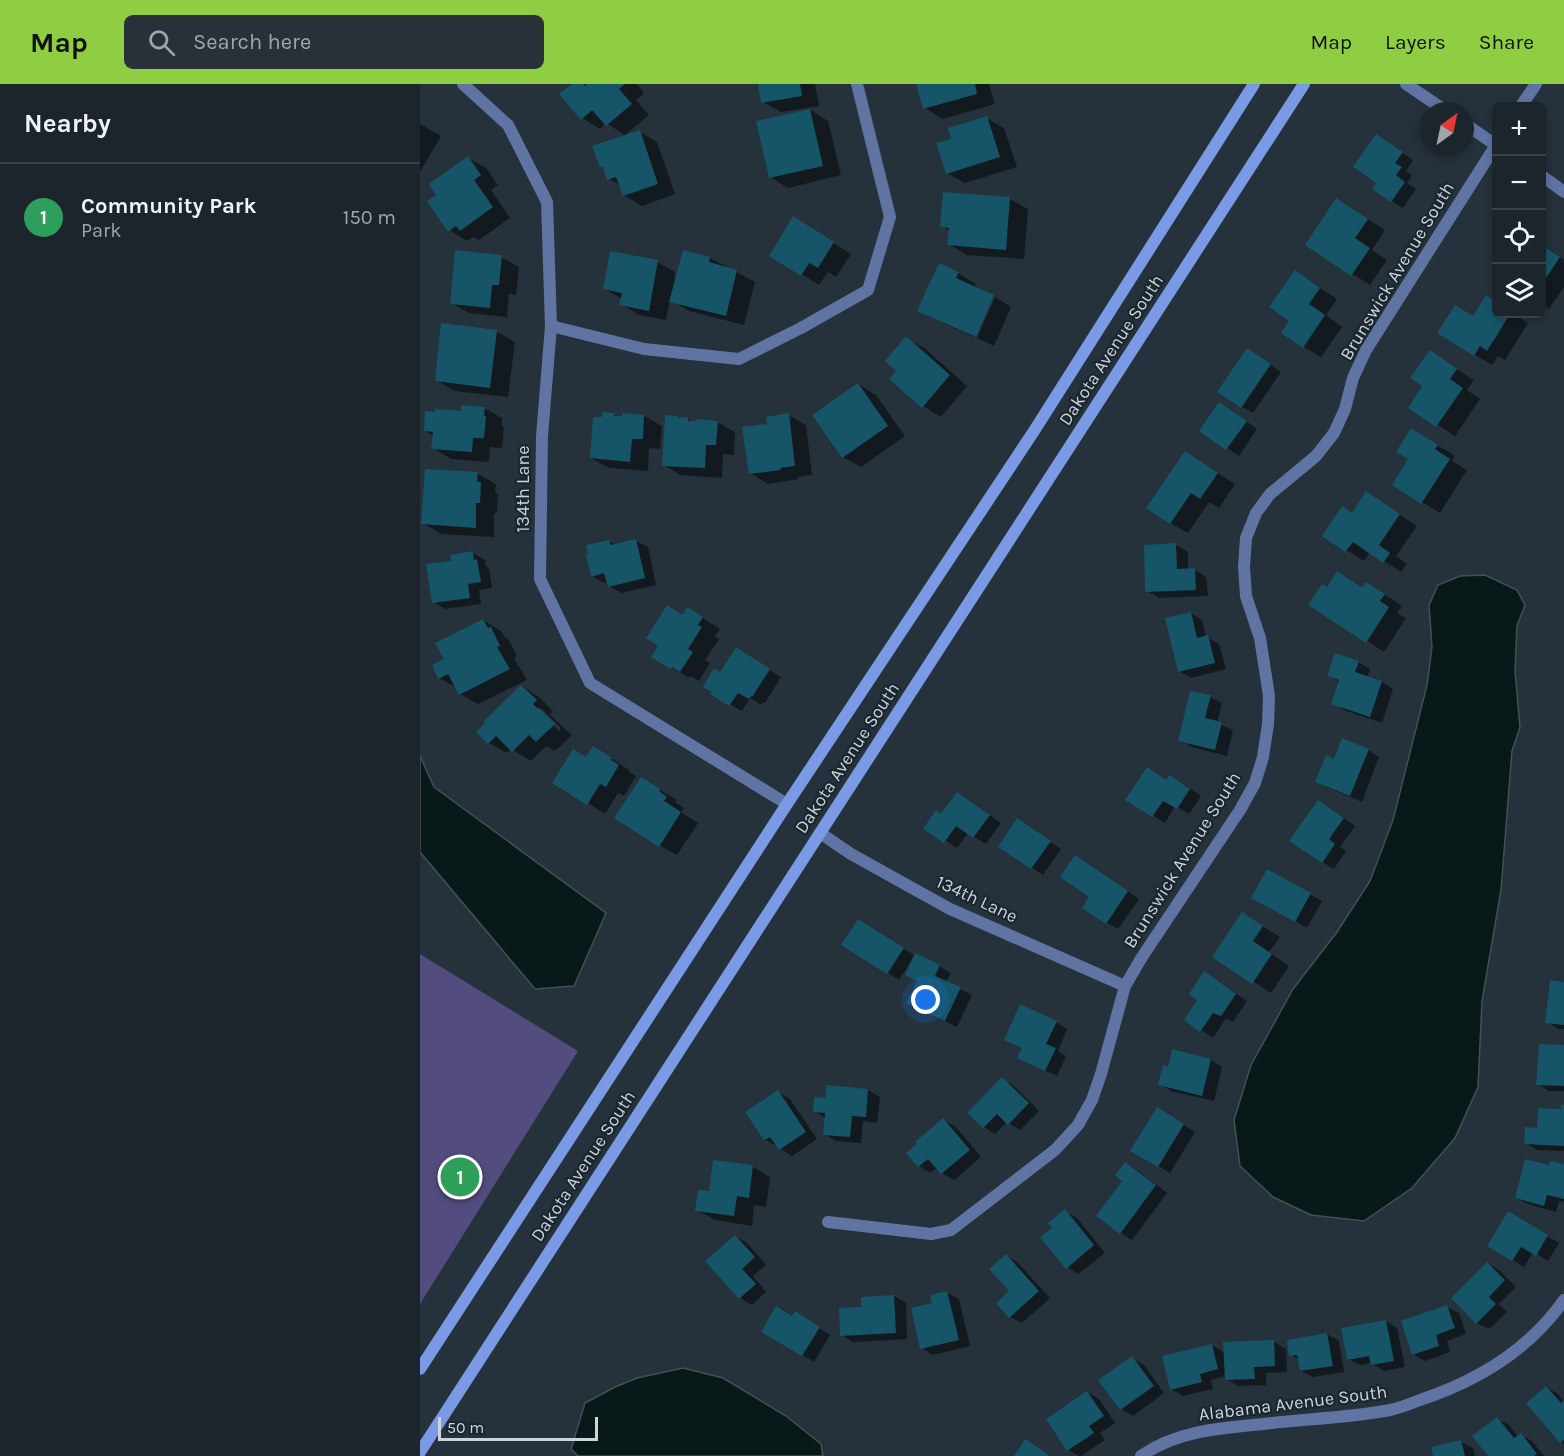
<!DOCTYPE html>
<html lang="en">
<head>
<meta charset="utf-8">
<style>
	body { margin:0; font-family:Karla,sans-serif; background:#293138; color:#f1f3f6 }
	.controls { position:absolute; right:18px; top:18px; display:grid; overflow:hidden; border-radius:9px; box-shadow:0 3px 9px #0003 }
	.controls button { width:54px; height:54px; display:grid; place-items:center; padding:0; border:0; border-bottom:2px solid #3a4248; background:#1c252c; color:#f1f3f6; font:30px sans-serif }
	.compass { position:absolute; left:1000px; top:18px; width:54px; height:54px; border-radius:50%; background:#1c252c; box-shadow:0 3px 9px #0003; rotate:33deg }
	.scale { position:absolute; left:18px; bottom:15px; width:160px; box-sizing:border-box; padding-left:6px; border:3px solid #ccd4da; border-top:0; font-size:16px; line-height:21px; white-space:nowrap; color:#ccd4da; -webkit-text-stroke:4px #1b2730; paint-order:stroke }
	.you { position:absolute; left:506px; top:916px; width:21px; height:21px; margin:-15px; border:4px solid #fff; border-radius:50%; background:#1a73e8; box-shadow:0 0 0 9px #1a73e833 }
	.badge { display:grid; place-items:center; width:39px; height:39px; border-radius:50%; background:#8fcd42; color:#fff; font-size:20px; font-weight:700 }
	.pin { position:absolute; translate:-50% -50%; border:3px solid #fff; box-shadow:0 2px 6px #0006 }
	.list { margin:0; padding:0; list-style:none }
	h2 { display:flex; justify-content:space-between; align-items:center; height:78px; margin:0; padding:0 24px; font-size:26px }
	h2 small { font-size:20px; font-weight:400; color:#a0a5a9 }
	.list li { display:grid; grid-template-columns:39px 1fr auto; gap:18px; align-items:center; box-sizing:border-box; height:108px; padding:0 24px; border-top:2px solid #3a4248 }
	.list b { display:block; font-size:22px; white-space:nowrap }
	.list p { margin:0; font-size:20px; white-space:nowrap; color:#a0a5a9 }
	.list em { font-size:20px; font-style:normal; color:#a0a5a9 }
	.icon { flex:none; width:33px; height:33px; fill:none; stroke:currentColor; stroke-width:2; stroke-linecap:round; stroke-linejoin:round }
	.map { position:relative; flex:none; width:1144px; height:1372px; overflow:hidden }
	header { display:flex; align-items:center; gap:36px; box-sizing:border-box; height:84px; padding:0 30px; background:#8fcd42; color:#111 }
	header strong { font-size:28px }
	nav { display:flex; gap:33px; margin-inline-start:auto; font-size:21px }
	.search { width:420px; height:54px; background:#293138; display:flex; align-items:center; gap:15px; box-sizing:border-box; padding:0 21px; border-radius:9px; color:#a0a5a9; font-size:22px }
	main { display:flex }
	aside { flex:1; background:#1c252c }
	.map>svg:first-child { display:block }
	.green { fill:#534d7f }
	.water { fill:#081919; stroke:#435153; stroke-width:1.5 }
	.shadow { fill:#0007; fill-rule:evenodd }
	.building { fill:#155567 }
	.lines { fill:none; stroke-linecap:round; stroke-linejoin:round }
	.minor { stroke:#6074a3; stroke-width:12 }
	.secondary { stroke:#7a9ae6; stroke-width:12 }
	.labels { text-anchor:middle; stroke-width:4.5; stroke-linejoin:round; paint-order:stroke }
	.street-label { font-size:18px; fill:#ccd4da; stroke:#1b2730 }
</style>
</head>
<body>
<header>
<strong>Map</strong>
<div class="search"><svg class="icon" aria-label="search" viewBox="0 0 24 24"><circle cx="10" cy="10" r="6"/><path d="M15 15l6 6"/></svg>Search here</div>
<nav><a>Map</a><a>Layers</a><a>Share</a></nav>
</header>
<main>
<aside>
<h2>Nearby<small></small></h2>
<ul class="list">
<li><span class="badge" style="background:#2e9e5b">1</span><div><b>Community Park</b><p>Park</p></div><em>150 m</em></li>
</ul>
</aside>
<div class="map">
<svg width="1144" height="1372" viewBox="0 0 1144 1372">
	<rect width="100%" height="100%" fill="#25313b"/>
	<polygon class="green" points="0,870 158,967 0,1220"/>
	<g class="water">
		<polygon points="1065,491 1097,506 1105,521 1097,542 1095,587 1100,643 1092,667 1081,806 1062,917 1058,1003 1035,1054 992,1104 944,1137 891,1131 853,1113 820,1082 814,1036 831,981 873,905 917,848 950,797 973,736 1007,601 1012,563 1009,521 1018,501 1040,492"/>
		<polygon points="0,672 14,703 186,829 154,902 115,905 0,768"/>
		<polygon points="263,1284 303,1294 366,1332 401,1360 403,1372 158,1372 151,1365 165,1319 195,1303 217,1294"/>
	</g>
	<g class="shadow">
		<polygon points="154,0 165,0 167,2 169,0 217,0 224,9 216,16 229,31 205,51 186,39 180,45 162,34"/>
		<polygon points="340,0 395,0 399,22 361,28 343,18"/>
		<polygon points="498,0 569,0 575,20 523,35 505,24"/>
		<polygon points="390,26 408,37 421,91 368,104 350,93"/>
		<polygon points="566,34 584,44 597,83 545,99 527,89 533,56"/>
		<polygon points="0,40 21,52 0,88"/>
		<polygon points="220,48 237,58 255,110 222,122 204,111 200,101 189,95 186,86 181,83"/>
		<polygon points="968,59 993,76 986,87 992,91 987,99 996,105 983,124 972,117 958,98"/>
		<polygon points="48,74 66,84 78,101 71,106 90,134 59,156 53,153 47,157 29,146 19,111"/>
		<polygon points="590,115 608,125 604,175 547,171 529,160 530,147 522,142"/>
		<polygon points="917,116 965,146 952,166 967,176 950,201 887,161"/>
		<polygon points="391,145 431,170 416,193 408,188 399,201 351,171"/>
		<polygon points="1122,160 1144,176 1144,203 1129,225 1122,220"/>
		<polygon points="81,173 99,183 96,211 89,210 87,233 49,229 31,219"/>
		<polygon points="290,174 335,198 324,241 269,227 250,216 246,236 219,231 201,220 202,215 185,205 237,178 255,188 254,197 256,197"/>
		<polygon points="875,188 917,215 906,231 922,243 901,273 884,263 871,237"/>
		<polygon points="538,189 556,200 554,204 572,212 554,253 517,236 499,226"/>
		<polygon points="575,213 591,223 574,262 557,254"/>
		<polygon points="1066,213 1076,219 1076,230 1093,230 1108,239 1085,276 1078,272 1072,281 1019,249 1054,234"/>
		<polygon points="77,248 95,258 88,313 34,307 16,296"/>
		<polygon points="486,254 504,264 547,302 521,333 503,322 479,286"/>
		<polygon points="1010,268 1054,296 1047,306 1060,315 1035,352 990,323 1004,302"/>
		<polygon points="839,273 861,288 833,329 822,323"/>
		<polygon points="438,300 456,311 485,352 441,383 423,373"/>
		<polygon points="64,324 82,334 82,342 84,343 82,364 70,363 69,378 31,375 13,364 14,352 5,347 42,328"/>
		<polygon points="811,326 837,345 819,372 781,347"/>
		<polygon points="194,331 198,333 203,334 203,331 224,332 242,342 240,365 229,364 228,387 189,384 171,374 183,335"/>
		<polygon points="368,331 386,341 392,391 377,393 378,395 348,400 330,389 348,341"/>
		<polygon points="257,333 261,335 267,335 275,339 297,338 315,348 314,371 303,370 302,394 261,391 243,381"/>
		<polygon points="1009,356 1035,372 1032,377 1047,386 1020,429 974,401 990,375"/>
		<polygon points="765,369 815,400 799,424 789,418 768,449 750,439"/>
		<polygon points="58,390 76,400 75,408 78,410 77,429 74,429 74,453 21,450 3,439"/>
		<polygon points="947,409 997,442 976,472 987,480 981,488 950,468 944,477 904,452 933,430"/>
		<polygon points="189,457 196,461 216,457 228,463 236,501 201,509 189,502 188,498 184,499 172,492"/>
		<polygon points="756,461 768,468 768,486 775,486 786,493 788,512 739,514 727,507"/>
		<polygon points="53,469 65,476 66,482 69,484 72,504 59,506 61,520 25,525 13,518 33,478"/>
		<polygon points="935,500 943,505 964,510 982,522 977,529 986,534 964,568 947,557 907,505"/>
		<polygon points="268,525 300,545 295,552 299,555 285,576 290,579 279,597 270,592 269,594 233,572"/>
		<polygon points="771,529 782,536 786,553 799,560 806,585 771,594 759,587"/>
		<polygon points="63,536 81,547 84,552 88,555 97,572 94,574 107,596 58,620 40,610 37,604 19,594 26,576"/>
		<polygon points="328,572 361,593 345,619 343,618 341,621 330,614 322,627 292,610 301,590"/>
		<polygon points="938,578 950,585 947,594 962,598 973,605 962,639 924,626 913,619 920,598 909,592"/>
		<path d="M102 602 119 613 133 627 130 631 152 651 135 667 126 662 111 677 91 665 87 669 69 659ZM116 623 123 626 141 644 139 647Z"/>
		<polygon points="790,613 802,619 797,639 813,646 807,672 772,663 760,656"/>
		<polygon points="948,666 959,673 942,718 909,704 897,698 915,677"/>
		<polygon points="191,674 209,686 208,687 216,692 204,712 198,709 185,730 168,719 167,675"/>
		<polygon points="221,695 257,716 255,718 264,724 261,728 278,739 257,771 239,761"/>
		<polygon points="747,697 761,699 781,712 769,730 755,722 745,739 708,716"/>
		<polygon points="549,716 581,739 566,760 548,749 537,764 506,744 522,731"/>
		<polygon points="910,724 935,742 920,763 926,767 914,785 902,778"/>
		<polygon points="609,743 641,765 623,791 580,762"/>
		<polygon points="667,780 719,815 698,845 687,839 671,813"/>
		<polygon points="848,787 902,817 887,844 833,814"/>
		<polygon points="823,830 860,853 849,868 869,882 851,909 794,872"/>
		<polygon points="450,844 496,872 519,882 531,889 526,898 552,911 537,943 500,925 498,897 493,874 479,896 423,861"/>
		<polygon points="796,896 827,917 813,938 806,934 793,954 766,936"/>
		<polygon points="1132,898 1144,899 1144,945 1138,945 1127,938"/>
		<polygon points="636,938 647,945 638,967 646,972 637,992 599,974"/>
		<polygon points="1120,962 1144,963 1144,1007 1129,1007 1118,1000"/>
		<polygon points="791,976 802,983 794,1017 751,1007 740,1000 749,984"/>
		<polygon points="582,995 594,1002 619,1027 600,1046 587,1038 575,1050 564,1043"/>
		<polygon points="408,1002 448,1006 460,1013 457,1039 443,1037 441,1059 416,1057 404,1050 406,1034 394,1027 406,1015"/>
		<polygon points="358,1008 370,1015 397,1055 372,1072 345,1055 327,1029"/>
		<polygon points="1142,1022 1144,1022 1144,1067 1117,1066 1106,1059 1118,1046 1142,1027"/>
		<polygon points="737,1025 775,1048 750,1089 712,1066"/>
		<polygon points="523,1036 535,1042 561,1073 534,1096 522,1089 517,1084 510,1089 499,1082"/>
		<polygon points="705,1079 717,1086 747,1109 712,1156 701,1149"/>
		<polygon points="1131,1079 1144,1082 1144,1118 1139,1117 1136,1128 1108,1120 1096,1114 1130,1083"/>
		<polygon points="333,1083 350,1093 346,1123 334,1121 332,1142 295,1136 277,1126"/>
		<polygon points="645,1127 657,1134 685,1169 658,1190 647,1183 634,1144"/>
		<polygon points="1089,1129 1139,1159 1128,1177 1113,1168 1104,1183 1069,1161"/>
		<polygon points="315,1152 327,1159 346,1181 333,1192 346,1208 332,1221 320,1214 287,1178"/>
		<polygon points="586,1171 597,1178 630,1214 602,1239 590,1233 578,1219 591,1207"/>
		<polygon points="1068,1180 1079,1186 1096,1203 1079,1220 1087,1228 1069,1245 1057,1239"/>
		<polygon points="527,1209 539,1215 550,1262 513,1271 502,1264 514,1221"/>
		<polygon points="474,1212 486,1219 487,1255 433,1258 422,1251 443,1225"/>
		<polygon points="1027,1223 1039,1229 1046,1250 1027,1257 1030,1268 1005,1277 993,1270"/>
		<polygon points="375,1229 410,1251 394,1278 343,1247 373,1234"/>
		<polygon points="966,1237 977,1244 985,1283 964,1287 951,1279 940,1281 928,1275"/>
		<polygon points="907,1250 919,1257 924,1288 893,1293 881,1287 879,1276 871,1271"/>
		<polygon points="854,1258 866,1265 867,1288 846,1289 846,1301 818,1302 806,1295 806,1292 791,1296 793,1305 763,1312 751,1305 792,1261 805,1269"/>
		<polygon points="712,1274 724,1281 744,1309 713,1332 701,1325 681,1297"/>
		<polygon points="1126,1303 1138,1310 1144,1318 1144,1360 1141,1358"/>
		<polygon points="668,1309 679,1315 695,1339 680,1349 685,1356 661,1372 659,1372 648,1366 628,1335"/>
		<polygon points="1077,1335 1089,1341 1098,1353 1101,1351 1112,1357 1124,1372 1070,1372"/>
		<polygon points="1041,1358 1053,1364 1055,1372 1015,1372"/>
	</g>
	<g class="building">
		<polygon points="152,0 163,0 165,2 167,0 205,0 199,5 212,20 186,42 172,26 161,36 139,10"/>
		<polygon points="338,0 380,0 382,12 341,19"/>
		<polygon points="496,0 555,0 557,10 503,25"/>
		<polygon points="390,25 403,82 349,94 336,37"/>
		<polygon points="567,32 580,73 526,90 516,59 531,55 528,44"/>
		<polygon points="220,46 238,100 203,112 196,93 187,96 183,83 180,84 172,62"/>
		<polygon points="956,50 983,68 975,79 982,83 976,91 985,98 971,118 952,105 956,99 933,83"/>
		<polygon points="48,72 61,91 54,96 73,123 40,147 36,142 28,148 7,117 16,111 9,100"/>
		<polygon points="523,108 590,113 586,166 527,161 529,144 520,143"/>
		<polygon points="916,114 948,135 935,154 950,164 931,192 885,161"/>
		<polygon points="373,132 414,158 398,184 389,179 381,192 349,172"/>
		<polygon points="1122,161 1140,173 1122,200"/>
		<polygon points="35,166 82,171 79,201 72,201 70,224 30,220"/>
		<polygon points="263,166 290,173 289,178 317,186 306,232 249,218"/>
		<polygon points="190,167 238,176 229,227 199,221 202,209 183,205"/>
		<polygon points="519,179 539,188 536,194 574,211 556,253 497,227"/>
		<polygon points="875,186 900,204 889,220 905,231 883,264 861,249 869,237 849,223"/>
		<polygon points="1066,211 1076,218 1076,230 1090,230 1067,267 1060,262 1054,272 1017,249 1035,221 1053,232"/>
		<polygon points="21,239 77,246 70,304 15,297"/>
		<polygon points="486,252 530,291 502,324 469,295 476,287 465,277"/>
		<polygon points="827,264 851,280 821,324 797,308"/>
		<polygon points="1010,266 1037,285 1030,295 1043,304 1016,343 988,324 1002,302 990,294"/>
		<polygon points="438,299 468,342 422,374 392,331"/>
		<polygon points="799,318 827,337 806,366 779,347"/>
		<polygon points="41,321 65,323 64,332 66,332 64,354 53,354 52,368 11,365 13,348 4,347 5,327 15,328 15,325 41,327"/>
		<polygon points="182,328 194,329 194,332 202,332 202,329 224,331 223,355 212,355 210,378 170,374 173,333 182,333"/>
		<polygon points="369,329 375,382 360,384 361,386 329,390 322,343 347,340 346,333"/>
		<polygon points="245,331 258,332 257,334 268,333 268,337 276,337 276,335 298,337 296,361 286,361 285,384 242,382"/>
		<polygon points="991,344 1018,361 1015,365 1030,375 1001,420 972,401 988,375 976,368"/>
		<polygon points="765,367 798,389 780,415 771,409 750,440 726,424"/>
		<polygon points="5,385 58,388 57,398 61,398 60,419 56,419 56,444 1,440"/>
		<polygon points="946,407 980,430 959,461 970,469 963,479 933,458 925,468 902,452 922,422 932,429"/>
		<polygon points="216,455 225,494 188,503 184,489 171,493 166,471 168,470 166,461 189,456 191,461"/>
		<polygon points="756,459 757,485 775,484 776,506 725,508 724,461"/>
		<polygon points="53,467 54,476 57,475 61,498 48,500 50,514 12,519 6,480 31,477 30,471"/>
		<polygon points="917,487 942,504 946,498 965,510 960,517 969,523 946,559 888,521 902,500 907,503"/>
		<polygon points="247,521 262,531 267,523 283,533 278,541 282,543 268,565 273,568 260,588 252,583 250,585 231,573 238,562 226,554"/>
		<polygon points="771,528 777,554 788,551 795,579 758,588 745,534"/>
		<polygon points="63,535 68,544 71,543 80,562 77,563 90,585 39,611 28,590 18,595 12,581 24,575 15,559"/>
		<polygon points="316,563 350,585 332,613 331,612 329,615 318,609 309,622 290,610 292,608 283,603 294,584 300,588"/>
		<polygon points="915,569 939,577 935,588 962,597 950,633 911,620 919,596 907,592"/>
		<polygon points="101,601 117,616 113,620 118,625 119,624 135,640 116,658 109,651 92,668 76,652 68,660 56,648 65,639 63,638"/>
		<polygon points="770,607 791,611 785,634 802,638 795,666 758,657"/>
		<polygon points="922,654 949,665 930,712 895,698 906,671 914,675"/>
		<polygon points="173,662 192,674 191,676 199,681 186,703 180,700 167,721 132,699 153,665 166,673"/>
		<polygon points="727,683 746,696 749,691 770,705 757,725 743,717 732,733 705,716"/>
		<polygon points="221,693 240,705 239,707 247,713 244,717 261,728 239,763 194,734"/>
		<polygon points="537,708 570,731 553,754 536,742 524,759 503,745 516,726 521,730"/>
		<polygon points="898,716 924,734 909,755 915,760 902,779 869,757"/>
		<polygon points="597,734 631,757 611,785 578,763"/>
		<polygon points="655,771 708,807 686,840 662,824 669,813 640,793"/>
		<polygon points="847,785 891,809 875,838 831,814"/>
		<polygon points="822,828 843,842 833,857 852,870 832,900 792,873"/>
		<polygon points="438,835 484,864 467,890 421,861"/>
		<polygon points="495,869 520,881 515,892 541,903 525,937 486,919 497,897 485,891"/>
		<polygon points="784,887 816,910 801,932 793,929 780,948 764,936 777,916 769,910"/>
		<polygon points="1130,896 1144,898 1144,941 1125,939"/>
		<polygon points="600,920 637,937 626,960 636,964 625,987 597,974 602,964 584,956"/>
		<polygon points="1119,960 1144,961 1144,1002 1116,1001"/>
		<polygon points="752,965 791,975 782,1012 738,1001 743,981 748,983"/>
		<polygon points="582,993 609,1019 588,1041 577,1030 563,1044 547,1029"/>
		<polygon points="406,1001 448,1005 446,1033 432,1032 430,1053 403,1051 405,1029 393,1028 394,1013 405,1014"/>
		<polygon points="358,1006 386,1048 359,1066 350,1053 344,1056 325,1028"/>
		<polygon points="1141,1021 1144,1021 1144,1062 1104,1060 1105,1043 1117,1044 1118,1024 1141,1025"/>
		<polygon points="737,1023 764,1040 738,1083 710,1067"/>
		<polygon points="523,1034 550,1066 521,1090 508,1075 498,1083 486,1069 497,1060 495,1058"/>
		<polygon points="1105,1075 1129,1081 1130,1077 1144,1080 1144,1115 1127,1111 1124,1122 1095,1114"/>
		<polygon points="293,1076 333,1081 329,1114 317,1112 314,1132 275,1127 278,1106 289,1107"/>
		<polygon points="705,1078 736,1101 700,1150 676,1132 702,1097 695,1091"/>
		<polygon points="645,1125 674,1161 646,1185 620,1153 632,1144 628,1139"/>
		<polygon points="1088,1127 1128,1151 1116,1172 1101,1163 1092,1177 1067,1162"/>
		<polygon points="315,1151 335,1173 322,1185 336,1200 319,1215 285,1177"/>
		<polygon points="586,1170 619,1207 589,1234 576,1219 589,1207 569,1185"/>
		<polygon points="1067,1178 1085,1196 1069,1213 1076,1220 1056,1240 1031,1214"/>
		<polygon points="527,1207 539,1256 500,1265 491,1224 512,1219 510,1211"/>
		<polygon points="474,1211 476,1249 420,1252 419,1224 441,1223 441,1213"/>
		<polygon points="1027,1221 1035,1244 1016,1251 1019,1262 992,1271 981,1237"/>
		<polygon points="356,1222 372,1232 375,1227 400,1243 382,1272 341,1248"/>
		<polygon points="966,1236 974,1277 951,1281 949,1272 927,1276 921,1244"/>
		<polygon points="907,1249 913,1282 880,1287 877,1271 869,1272 867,1256"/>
		<polygon points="854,1256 855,1282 834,1283 835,1295 805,1296 803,1258"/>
		<polygon points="792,1260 798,1285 780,1290 782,1298 750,1306 742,1272"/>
		<polygon points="712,1272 734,1302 700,1326 678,1296"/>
		<polygon points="1126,1302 1141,1319 1144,1316 1144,1356 1140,1359 1106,1319"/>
		<polygon points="667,1307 684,1332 669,1342 674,1349 647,1367 626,1335"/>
		<polygon points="1077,1333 1094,1354 1101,1349 1117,1370 1114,1372 1068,1372 1052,1352"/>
		<polygon points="605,1355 630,1372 594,1372"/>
		<polygon points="1041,1356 1045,1372 1013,1372 1011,1363"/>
	</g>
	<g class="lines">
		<g class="minor">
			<polyline points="43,0 88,41 127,118 131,242 122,352 120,495 170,599 367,720"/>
			<polyline points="986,0 1026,27"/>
			<polyline points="1101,22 1116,0"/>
			<polyline points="1045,40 1076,61"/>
			<polyline points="1122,92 1144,108"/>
			<polyline points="131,242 224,265 319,275 381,244 448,206 470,133 437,0"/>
			<polyline points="400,749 431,770 530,825 705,902"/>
			<polyline points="408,1138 511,1150 531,1146 635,1066 658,1041 672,1016 681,990 705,902 722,873 820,726 835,699 843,673 848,640 849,612 840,554 826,512 824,483 826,454 836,429 850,410 896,372 914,349 925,325 933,294 946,266 1076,61"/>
			<path d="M721 1372C757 1347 800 1344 843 1340 885 1335 928 1334 970 1326 980 1324 990 1320 1000 1316 1057 1297 1109 1266 1144 1216"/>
		</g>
		<g class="secondary">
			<polyline points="0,1285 367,720 614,347 834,0"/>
			<polyline points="0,1368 884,0"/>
		</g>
	</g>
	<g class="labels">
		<g class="street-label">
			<text transform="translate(977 187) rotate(-59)" y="6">Brunswick Avenue South</text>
			<text transform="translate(691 266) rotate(-57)" y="6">Dakota Avenue South</text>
			<text transform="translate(103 405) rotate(-90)" y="6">134th Lane</text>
			<text transform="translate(427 674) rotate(-57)" y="6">Dakota Avenue South</text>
			<text transform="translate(762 776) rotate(-58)" y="6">Brunswick Avenue South</text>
			<text transform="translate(557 815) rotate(25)" y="6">134th Lane</text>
			<text transform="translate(163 1082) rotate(-57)" y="6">Dakota Avenue South</text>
			<text transform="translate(873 1319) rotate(-7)" y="6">Alabama Avenue South</text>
		</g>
	</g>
</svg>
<div class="controls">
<button>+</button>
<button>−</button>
<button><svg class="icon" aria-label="locate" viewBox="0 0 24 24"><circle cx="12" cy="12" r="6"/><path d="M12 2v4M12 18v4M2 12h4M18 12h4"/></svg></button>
<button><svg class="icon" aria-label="layers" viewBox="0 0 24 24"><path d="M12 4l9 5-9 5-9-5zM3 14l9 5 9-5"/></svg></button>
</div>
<svg class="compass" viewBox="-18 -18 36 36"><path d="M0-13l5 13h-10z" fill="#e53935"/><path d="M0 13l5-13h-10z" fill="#a0a5a9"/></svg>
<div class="scale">50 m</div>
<div class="you"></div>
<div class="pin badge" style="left:40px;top:1093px;background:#2e9e5b">1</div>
</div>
</main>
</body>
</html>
